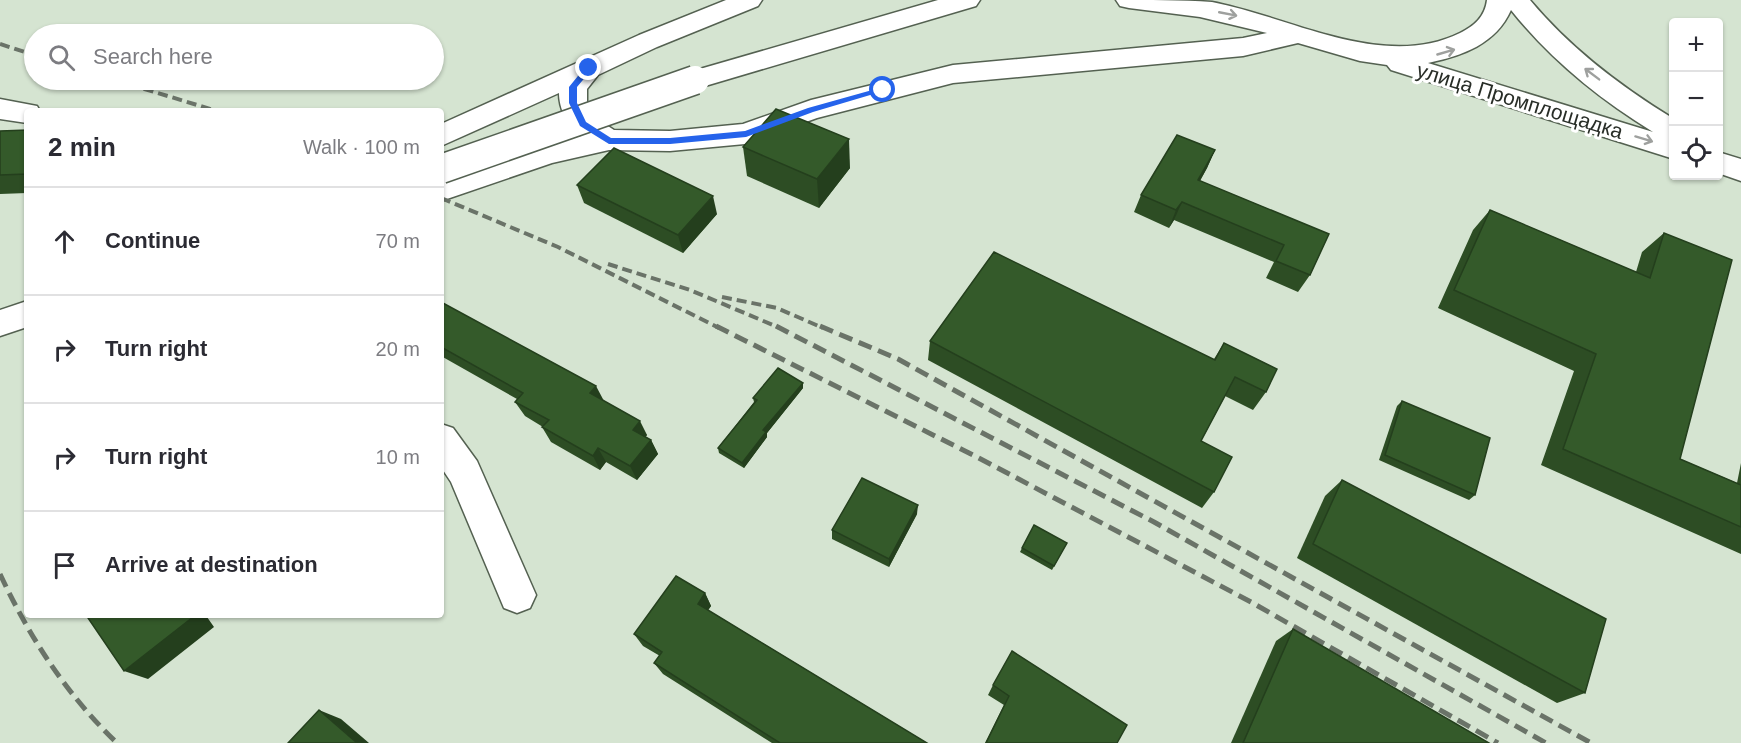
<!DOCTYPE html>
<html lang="en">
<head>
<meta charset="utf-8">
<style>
	body { margin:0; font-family:Helvetica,sans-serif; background:#f7f7f7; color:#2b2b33 }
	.controls { position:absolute; right:18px; top:18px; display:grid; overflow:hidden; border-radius:6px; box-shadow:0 2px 4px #0004 }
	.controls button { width:54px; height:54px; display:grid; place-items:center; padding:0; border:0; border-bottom:2px solid #e1e1e2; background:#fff; color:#2b2b33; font:30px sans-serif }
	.stop { position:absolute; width:18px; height:18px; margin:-14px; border:4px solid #2563eb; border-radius:50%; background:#fff }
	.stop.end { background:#2563eb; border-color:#fff; box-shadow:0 2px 6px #0008 }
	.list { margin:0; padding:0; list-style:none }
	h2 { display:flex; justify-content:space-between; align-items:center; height:78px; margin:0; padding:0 24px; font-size:26px }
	h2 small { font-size:20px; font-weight:400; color:#7c7c81 }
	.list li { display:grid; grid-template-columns:39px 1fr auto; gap:18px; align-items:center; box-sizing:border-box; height:108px; padding:0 24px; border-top:2px solid #e1e1e2 }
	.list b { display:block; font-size:22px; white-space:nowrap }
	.list em { font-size:20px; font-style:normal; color:#7c7c81 }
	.icon { flex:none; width:33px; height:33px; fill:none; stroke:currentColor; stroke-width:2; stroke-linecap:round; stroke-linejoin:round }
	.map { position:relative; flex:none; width:1741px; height:743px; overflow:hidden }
	.search { position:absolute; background:#fff; box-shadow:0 2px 4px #0004; left:24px; top:24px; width:420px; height:66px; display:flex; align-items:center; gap:15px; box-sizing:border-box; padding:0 21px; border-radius:33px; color:#7c7c81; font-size:22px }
	.panel { position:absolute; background:#fff; box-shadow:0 2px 4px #0004; left:24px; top:108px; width:420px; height:510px; border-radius:6px }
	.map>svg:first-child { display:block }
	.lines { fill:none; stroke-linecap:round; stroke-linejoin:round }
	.minor-casing { stroke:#546151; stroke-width:3 }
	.minor { fill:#fff; fill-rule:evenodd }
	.rail-far1 { stroke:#6a7368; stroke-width:4; stroke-dasharray:10 5; stroke-linecap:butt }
	.rail { stroke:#6a7368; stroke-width:5; stroke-dasharray:14 7; stroke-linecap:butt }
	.minor-bridge-casing { stroke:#546151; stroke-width:31; stroke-linecap:butt }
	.minor-bridge { stroke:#fff; stroke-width:28 }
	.wall { fill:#2d4d24 }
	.shaded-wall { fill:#243f1d }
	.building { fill:#345a2a; stroke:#243f1d; stroke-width:1.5 }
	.oneway { stroke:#9ea09e }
	.route { fill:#2563eb }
	.labels { text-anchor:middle; stroke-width:6; stroke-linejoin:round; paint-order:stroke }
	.street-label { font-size:21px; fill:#282d27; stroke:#fff }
</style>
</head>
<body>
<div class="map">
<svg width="1741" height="743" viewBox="0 0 1741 743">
	<rect width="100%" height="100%" fill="#d5e4d1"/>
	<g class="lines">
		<defs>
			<g id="minor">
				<path d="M726 0H762L758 6 657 47 598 75 587 89V103L594 117 614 130 670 131 743 124 811 100 953 65 1243 38 1267 33 1200 17 1129 8 1120 6 1116 0C1148 0 1182 0 1212 2 1291 17 1383 71 1460 33 1474 26 1485 17 1487 0H1530C1570 48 1620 86 1674 119V159L1391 70 1387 65 1360 61 1298 43 1243 56 953 83 817 118 745 144 670 151 609 150 552 163 441 201V179L539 146 581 136C567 127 559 108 559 93L441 146V124L639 35ZM1511 10C1550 59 1599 99 1653 132L1428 63C1462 56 1496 44 1511 10Z"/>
				<polygon points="938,0 980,0 976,6 695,89 686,87 682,80 686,73"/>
				<polygon points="0,99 37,106 40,111 27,111 27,123 0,119"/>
				<polygon points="1718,152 1741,159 1741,181 1718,173"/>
				<polygon points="27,301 27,327 0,336 0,310"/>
				<polygon points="441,424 453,428 477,461 536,595 530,608 517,613 504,608 451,482 441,467"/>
			</g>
		</defs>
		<use href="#minor" class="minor-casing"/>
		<use href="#minor" class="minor"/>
		<g class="rail-far1">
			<polyline points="0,44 34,55"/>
			<polyline points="115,80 217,111"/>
			<polyline points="441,198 558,247 719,328"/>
			<polyline points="608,264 690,290 780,328"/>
			<polyline points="722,297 777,308 823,328"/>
		</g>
		<g class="rail">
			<polyline points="716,326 977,457 1251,602 1498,743"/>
			<polyline points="776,326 1154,522 1546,743"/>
			<polyline points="820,326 898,359 1591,743"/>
			<path d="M0 574C30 638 66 694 117 743"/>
		</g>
		<defs>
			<polyline id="minor-bridge" points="441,169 695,80"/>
		</defs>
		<use href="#minor-bridge" class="minor-bridge-casing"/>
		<use href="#minor-bridge" class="minor-bridge"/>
	</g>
	<g class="wall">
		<polygon points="27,130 27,193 0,194 0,131"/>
		<polygon points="743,147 850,168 819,208 747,176"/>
		<polygon points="1215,150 1207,168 1200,181 1329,234 1310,275 1298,292 1266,278 1274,262 1174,220 1169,228 1134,212 1141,195"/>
		<polygon points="577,185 717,214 683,253 584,203"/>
		<polygon points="1490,210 1636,272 1642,252 1664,233 1680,459 1737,483 1741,463 1741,554 1541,465 1574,371 1438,308 1473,230"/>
		<polygon points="441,302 604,401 647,435 645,437 651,440 658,454 637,480 606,462 600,470 551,442 542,427 543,427 525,416 515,402 517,399 441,356"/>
		<polygon points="930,341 1214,359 1224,343 1266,392 1253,410 1225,396 1201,441 1214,492 1202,508 928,360"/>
		<polygon points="803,383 803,388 767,433 767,437 744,468 719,453 718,448 754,402 753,398"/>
		<polygon points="1402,401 1475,495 1469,500 1379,460 1397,406"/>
		<polygon points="1342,480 1585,693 1557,703 1297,558 1325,496"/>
		<polygon points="917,514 889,567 832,539 832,530"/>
		<polygon points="1067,543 1052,570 1020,552 1022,548"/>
		<polygon points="705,593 711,606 708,610 927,743 772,743 663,674 654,663 660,656 643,646 634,634"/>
		<polygon points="1293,629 1489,743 1231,743 1276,641"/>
		<polygon points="993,685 1117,743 985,743 1004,705 988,695"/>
	</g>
	<g class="shaded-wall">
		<polygon points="849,139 850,168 819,208 817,179"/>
		<polygon points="1215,150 1207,168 1190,198 1198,180"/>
		<polygon points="713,196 717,214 683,253 678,235"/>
		<polygon points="1182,202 1174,220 1169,228 1176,210"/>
		<polygon points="803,383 803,388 767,433 767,437 744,468 742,463 763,430"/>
		<polygon points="596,386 604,401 590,393"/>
		<polygon points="640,421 647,435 640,444 633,430"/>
		<polygon points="651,440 658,454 637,480 630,466"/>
		<polygon points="598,448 606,462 600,470 593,456"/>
		<polygon points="918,505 917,514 889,567 889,559"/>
		<polygon points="705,593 711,606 704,616 698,604"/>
		<polygon points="192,615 209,615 207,617 214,627 148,679 124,671"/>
		<polygon points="319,710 341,719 369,743 357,743"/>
	</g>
	<g class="building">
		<polygon points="776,109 849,139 817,179 743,147"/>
		<polygon points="27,130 27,174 0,175 0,131"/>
		<polygon points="1177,135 1215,150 1198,180 1329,234 1310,275 1276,261 1284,245 1182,202 1176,210 1141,195"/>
		<polygon points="614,148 713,196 678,235 577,185"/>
		<polygon points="1490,210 1650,278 1664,233 1732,260 1680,459 1741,485 1741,527 1563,449 1596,354 1454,290"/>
		<polygon points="994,252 1215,360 1224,343 1277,369 1266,392 1235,377 1201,441 1232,457 1214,492 930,341"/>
		<polygon points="441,302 596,386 590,393 640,421 633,430 651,440 630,466 598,448 593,456 542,427 549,420 515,402 523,393 441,347"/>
		<polygon points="778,368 803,383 763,430 766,432 742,463 718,448 757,400 753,398"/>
		<polygon points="1402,401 1490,438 1475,495 1385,455"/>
		<polygon points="862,478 918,505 889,559 832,530"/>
		<polygon points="1342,480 1606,619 1585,693 1313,544"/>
		<polygon points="1034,525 1067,543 1054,566 1022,548"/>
		<polygon points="676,576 705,593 698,604 927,743 780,743 654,663 662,652 634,634"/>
		<polygon points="86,615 192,615 193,617 124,671"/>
		<polygon points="1293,629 1489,743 1243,743"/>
		<polygon points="1012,651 1127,725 1117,743 986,743 1009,696 993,685"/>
		<polygon points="319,710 357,743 288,743"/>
	</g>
	<defs><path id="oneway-shaft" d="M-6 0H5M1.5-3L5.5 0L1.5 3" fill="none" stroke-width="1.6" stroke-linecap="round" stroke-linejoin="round" transform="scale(1.5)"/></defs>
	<g class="oneway">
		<use href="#oneway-shaft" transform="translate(1228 14) rotate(11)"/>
		<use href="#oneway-shaft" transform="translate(1446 52) rotate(-16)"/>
		<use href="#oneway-shaft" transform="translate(1592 74) rotate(-143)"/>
		<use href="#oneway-shaft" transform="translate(1644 139) rotate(17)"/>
	</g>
	<polygon class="route" points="586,66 593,68 577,87 577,103 586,122 611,138 670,138 745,131 808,108 883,87 887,90 813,112 746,137 670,144 609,144 580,126 569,103 569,87"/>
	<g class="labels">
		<g class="street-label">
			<text transform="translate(1520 101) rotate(17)" y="7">улица Промплощадка</text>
		</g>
	</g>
</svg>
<div class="controls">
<button>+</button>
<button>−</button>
<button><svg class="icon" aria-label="locate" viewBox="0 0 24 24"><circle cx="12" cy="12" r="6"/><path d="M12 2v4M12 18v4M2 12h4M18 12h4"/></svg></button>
</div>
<div class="stop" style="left:883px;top:90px"></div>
<div class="stop end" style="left:589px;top:68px"></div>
<div class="search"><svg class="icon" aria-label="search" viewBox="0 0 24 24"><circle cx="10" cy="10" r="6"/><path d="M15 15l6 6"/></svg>Search here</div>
<section class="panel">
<h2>2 min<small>Walk · 100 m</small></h2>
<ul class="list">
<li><svg class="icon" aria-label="ahead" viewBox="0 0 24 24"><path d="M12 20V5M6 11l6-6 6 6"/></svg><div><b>Continue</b></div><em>70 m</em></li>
<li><svg class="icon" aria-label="right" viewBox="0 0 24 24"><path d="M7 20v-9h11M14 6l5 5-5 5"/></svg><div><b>Turn right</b></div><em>20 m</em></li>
<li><svg class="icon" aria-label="right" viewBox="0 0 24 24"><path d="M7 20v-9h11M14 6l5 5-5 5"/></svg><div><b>Turn right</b></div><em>10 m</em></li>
<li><svg class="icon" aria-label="arrive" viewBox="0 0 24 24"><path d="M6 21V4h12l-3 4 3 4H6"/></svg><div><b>Arrive at destination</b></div></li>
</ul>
</section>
</div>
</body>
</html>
